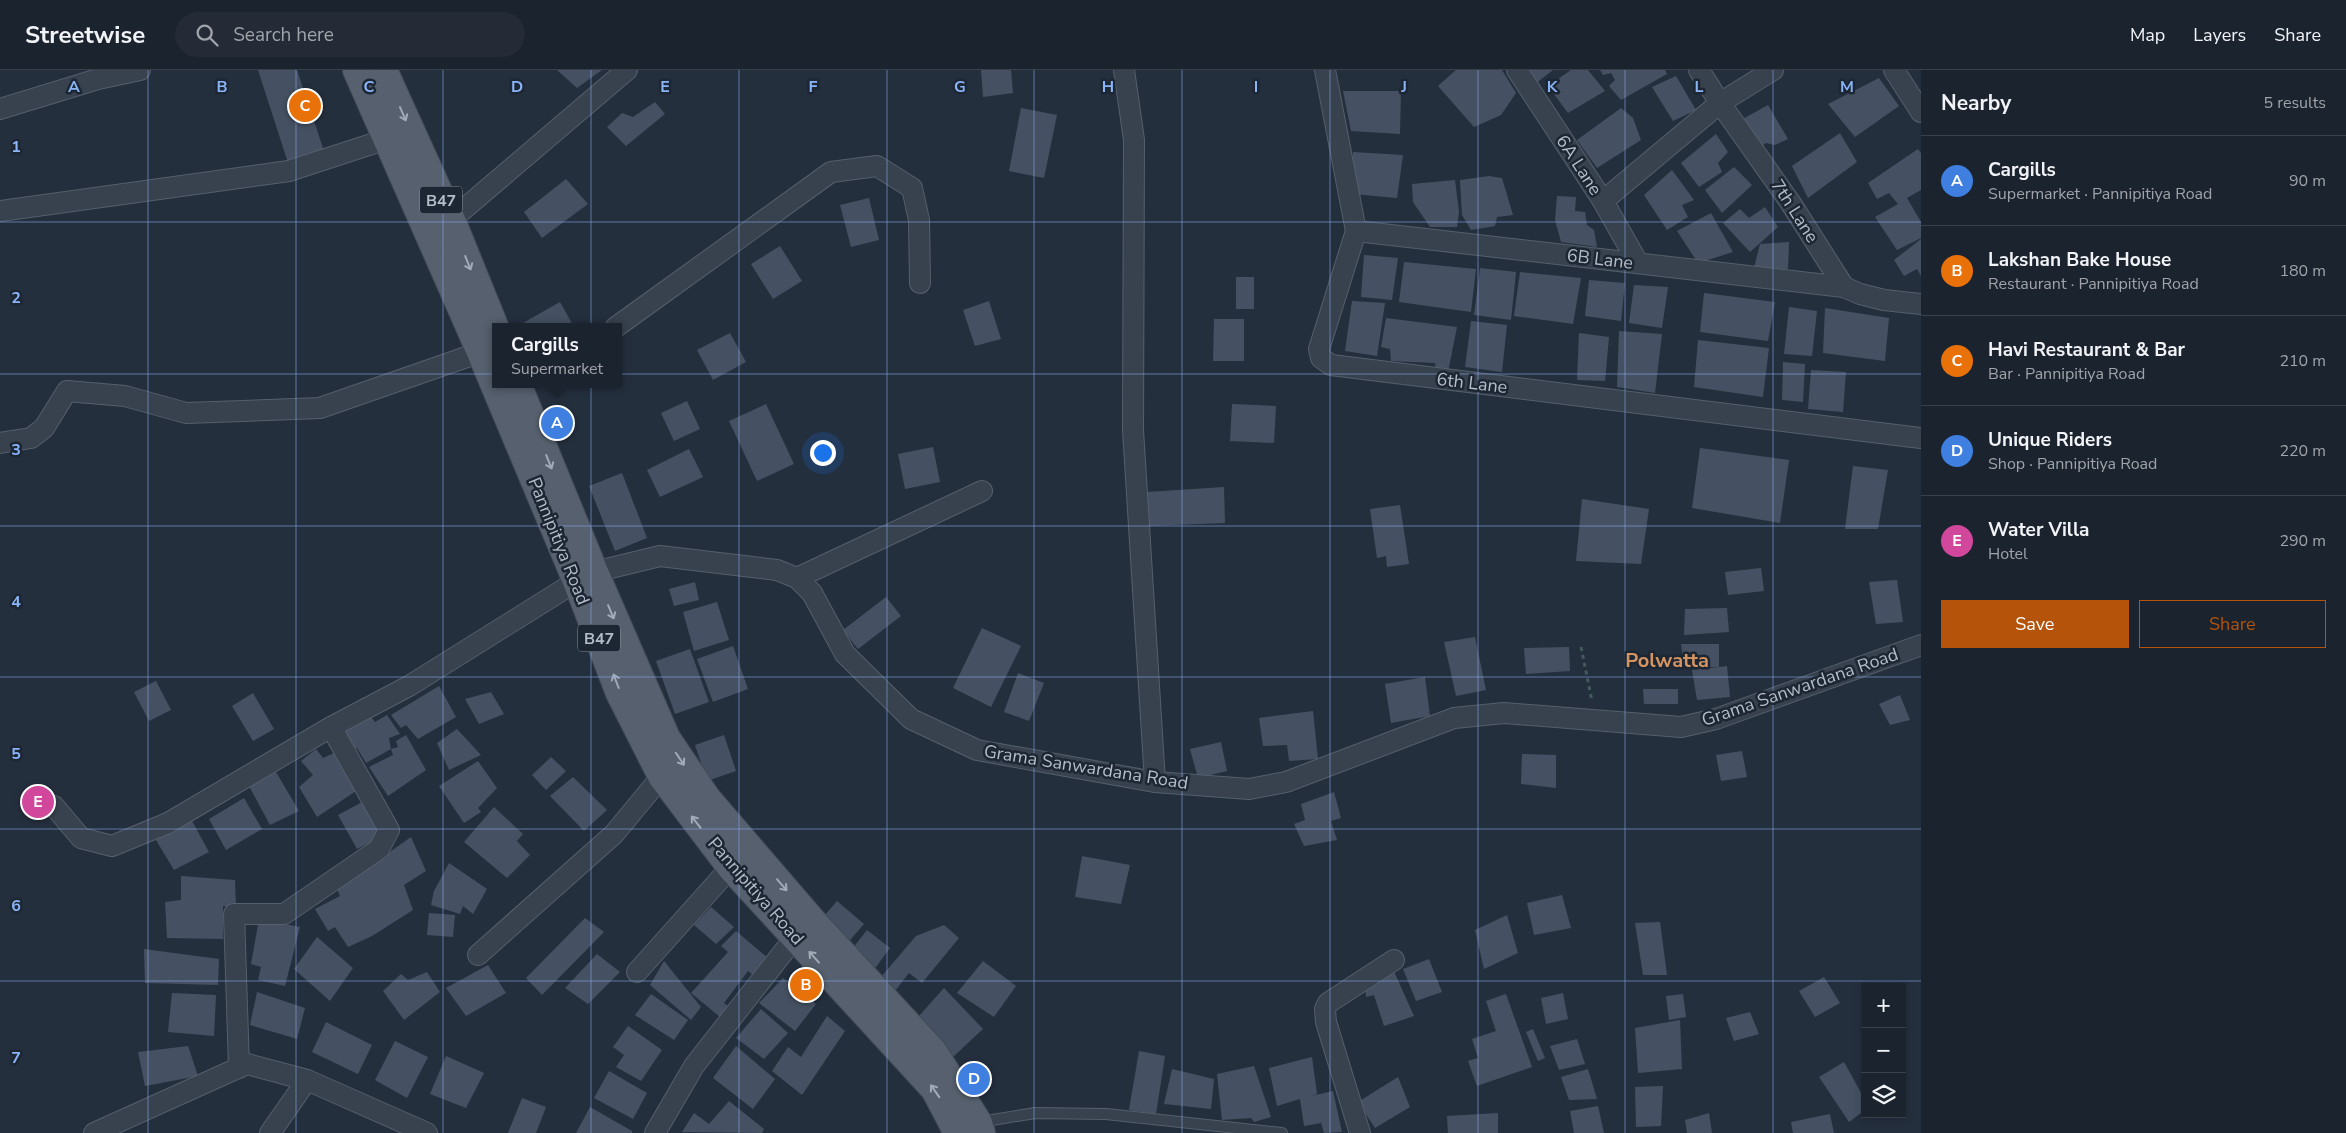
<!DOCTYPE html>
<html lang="en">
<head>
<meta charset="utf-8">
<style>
	body { margin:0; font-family:"Nunito Sans",sans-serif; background:#242b36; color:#f1f3f6 }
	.controls { position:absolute; right:15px; bottom:15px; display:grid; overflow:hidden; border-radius:0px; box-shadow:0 2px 8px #0003 }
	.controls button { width:45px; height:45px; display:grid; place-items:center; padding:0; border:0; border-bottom:1px solid #39404a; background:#1b232e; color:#f1f3f6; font:25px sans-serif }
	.you { position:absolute; left:822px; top:382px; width:18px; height:18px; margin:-12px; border:4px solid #fff; border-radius:50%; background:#1a73e8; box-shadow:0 0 0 8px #1a73e833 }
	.badge { display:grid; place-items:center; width:32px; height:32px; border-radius:50%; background:#b45309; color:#fff; font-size:16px; font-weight:700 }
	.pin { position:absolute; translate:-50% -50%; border:2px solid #fff; box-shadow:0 1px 5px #0006 }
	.popup { position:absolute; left:492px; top:253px; width:130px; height:65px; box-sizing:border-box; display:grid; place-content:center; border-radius:0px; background:#1b232e; filter:drop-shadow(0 1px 4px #0005); font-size:16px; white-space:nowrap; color:#a0a4aa }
	.popup b { font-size:19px; color:#f1f3f6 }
	.popup::after { content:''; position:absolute; left:50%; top:100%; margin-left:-10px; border:10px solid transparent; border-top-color:#1b232e }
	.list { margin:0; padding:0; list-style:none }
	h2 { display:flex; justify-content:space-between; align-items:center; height:65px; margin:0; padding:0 20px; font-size:21px }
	h2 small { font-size:16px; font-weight:400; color:#a0a4aa }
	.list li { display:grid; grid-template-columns:32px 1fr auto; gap:15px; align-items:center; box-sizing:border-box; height:90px; padding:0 20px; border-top:1px solid #39404a }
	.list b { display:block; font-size:19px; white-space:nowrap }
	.list p { margin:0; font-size:16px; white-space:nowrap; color:#a0a4aa }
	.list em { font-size:16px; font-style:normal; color:#a0a4aa }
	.actions { display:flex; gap:10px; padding:15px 20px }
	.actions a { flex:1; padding:11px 0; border:1px solid #b45309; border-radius:0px; text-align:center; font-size:18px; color:#b45309 }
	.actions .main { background:#b45309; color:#fff }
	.icon { flex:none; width:28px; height:28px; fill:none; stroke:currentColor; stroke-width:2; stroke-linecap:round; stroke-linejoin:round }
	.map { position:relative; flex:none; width:1921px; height:1063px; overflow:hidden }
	header { display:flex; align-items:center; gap:30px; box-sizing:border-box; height:70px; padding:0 25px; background:#1b232e; border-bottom:1px solid #39404a }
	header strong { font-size:24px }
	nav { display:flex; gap:28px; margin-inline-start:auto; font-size:18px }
	.search { width:350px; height:45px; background:#242b36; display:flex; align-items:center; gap:12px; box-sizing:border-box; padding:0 18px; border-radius:28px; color:#a0a4aa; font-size:19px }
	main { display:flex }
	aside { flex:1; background:#1b232e }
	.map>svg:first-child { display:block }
	.building { fill:#455162 }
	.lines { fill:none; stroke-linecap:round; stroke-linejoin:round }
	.lane-casing { stroke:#565f6c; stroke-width:12 }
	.street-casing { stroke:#565f6c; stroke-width:22 }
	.primary-casing { stroke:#414a57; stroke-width:30 }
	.path { stroke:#44595c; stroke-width:3; stroke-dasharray:4 4; stroke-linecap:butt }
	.lane { stroke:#38414e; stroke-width:10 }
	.street { stroke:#38414e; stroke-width:20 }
	.primary { stroke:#56606e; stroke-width:28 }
	.oneway { stroke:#a1aab7 }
	.grid { fill:none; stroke:#8ab4f8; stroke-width:1; stroke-opacity:0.55 }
	.labels { text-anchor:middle; stroke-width:5; stroke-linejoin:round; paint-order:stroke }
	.shield { fill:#1d2633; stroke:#878f9c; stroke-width:1 }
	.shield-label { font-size:16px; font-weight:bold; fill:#b4bcc9 }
	.street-label { font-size:18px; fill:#b4bcc9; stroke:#1d2633 }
	.quarter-label { font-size:20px; font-weight:bold; fill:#d59563; stroke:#1d2633 }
	.grid-label { font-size:16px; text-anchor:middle; font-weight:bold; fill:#8ab4f8; stroke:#1d2633; stroke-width:5; stroke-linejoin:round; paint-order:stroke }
</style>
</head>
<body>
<header>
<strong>Streetwise</strong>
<div class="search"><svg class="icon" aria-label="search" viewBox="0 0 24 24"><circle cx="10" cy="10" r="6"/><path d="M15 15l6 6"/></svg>Search here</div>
<nav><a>Map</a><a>Layers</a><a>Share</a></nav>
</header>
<main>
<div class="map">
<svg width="1921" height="1063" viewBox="0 0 1921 1063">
	<rect width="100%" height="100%" fill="#242f3e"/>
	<g class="building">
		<polygon points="258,0 297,0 326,87 290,99"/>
		<polygon points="557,0 602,0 577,18"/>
		<polygon points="981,0 1011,0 1013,23 983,27"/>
		<polygon points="1456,0 1502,0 1516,23 1501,45 1474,57 1438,16"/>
		<polygon points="1524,0 1553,0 1535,14"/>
		<polygon points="1571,0 1588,0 1605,21 1568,43 1548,16"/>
		<polygon points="1600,0 1665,0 1667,4 1621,30 1609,16 1615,10 1611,3 1603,5"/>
		<polygon points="1676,6 1696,40 1673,51 1652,17"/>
		<polygon points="1879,8 1899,36 1855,67 1828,34"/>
		<polygon points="1343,21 1401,21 1400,64 1351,61"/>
		<polygon points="655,32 665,44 626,76 607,57 622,43 633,47"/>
		<polygon points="1768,35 1788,69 1775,75 1766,73 1756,80 1739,51"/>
		<polygon points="1021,38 1057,45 1044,108 1009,101"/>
		<polygon points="1621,38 1633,48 1641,70 1597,98 1577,70"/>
		<polygon points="1840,63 1857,92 1808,128 1792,96"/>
		<polygon points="1716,64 1728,82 1718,93 1722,102 1699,117 1681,93"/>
		<polygon points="1918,79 1921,83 1921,120 1907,128 1921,152 1921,168 1897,180 1875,147 1898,134 1889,123 1877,129 1868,113"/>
		<polygon points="1353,82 1403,85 1397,128 1353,124"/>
		<polygon points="1734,97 1752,115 1722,143 1705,120"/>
		<polygon points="1672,100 1694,130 1682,135 1688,147 1667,160 1644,125"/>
		<polygon points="1489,106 1502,108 1513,145 1497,147 1495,156 1471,160 1462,145 1460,110"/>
		<polygon points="566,109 588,134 542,168 524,142"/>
		<polygon points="1455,110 1459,142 1457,157 1430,157 1413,132 1412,114"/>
		<polygon points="1557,126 1576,127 1575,141 1585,142 1587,155 1594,160 1597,177 1561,172 1555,150"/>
		<polygon points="869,128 879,170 851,177 840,135"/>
		<polygon points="1765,137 1778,157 1750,182 1723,153 1740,139 1749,148"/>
		<polygon points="1711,143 1733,182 1698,193 1677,161"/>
		<polygon points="1921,169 1921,206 1917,199 1904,206 1894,190"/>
		<polygon points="1789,172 1788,199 1754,198 1760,174"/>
		<polygon points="780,176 802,211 773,229 751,194"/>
		<polygon points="1364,185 1398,188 1392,230 1361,227"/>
		<polygon points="1404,192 1476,199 1471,242 1399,232"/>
		<polygon points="1480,198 1516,202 1511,250 1474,245"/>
		<polygon points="1520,202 1581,208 1573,254 1514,246"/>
		<rect x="1236" y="207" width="18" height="32"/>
		<polygon points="1589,210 1625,213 1621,251 1585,246"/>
		<polygon points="1634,215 1668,217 1662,258 1629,253"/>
		<polygon points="1704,223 1775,232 1768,271 1700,262"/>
		<polygon points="989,231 1001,269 975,276 963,240"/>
		<polygon points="1352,231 1385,233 1377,286 1345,281"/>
		<polygon points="560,232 574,257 516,257"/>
		<polygon points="1789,237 1817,241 1812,286 1784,284"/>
		<polygon points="1825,238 1889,248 1885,291 1823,283"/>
		<polygon points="1386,248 1457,257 1448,302 1436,301 1435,293 1391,291 1390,279 1381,277"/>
		<polygon points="1214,249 1244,249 1244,291 1213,291"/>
		<polygon points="1471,251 1507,255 1502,302 1465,297"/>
		<polygon points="1619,261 1662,264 1655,323 1617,317"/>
		<polygon points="730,263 746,292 713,310 697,280"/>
		<polygon points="1579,263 1609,267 1605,311 1577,310"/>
		<polygon points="1698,270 1769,278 1763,327 1694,317"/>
		<polygon points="1783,292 1805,294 1803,332 1782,330"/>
		<polygon points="1811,300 1846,302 1843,342 1808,339"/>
		<polygon points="687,331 700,359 674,371 661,343"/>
		<polygon points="766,334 794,394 757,411 729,351"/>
		<polygon points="1232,334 1276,336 1274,373 1230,371"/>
		<polygon points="933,377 940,412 905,419 898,384"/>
		<polygon points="1700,378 1789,390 1780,453 1692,438"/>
		<polygon points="689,379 703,407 660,427 647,400"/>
		<polygon points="1853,396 1888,400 1878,459 1845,459"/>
		<polygon points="622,403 647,468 615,481 589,416"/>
		<polygon points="1224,417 1225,453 1148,456 1147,422"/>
		<polygon points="1582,429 1649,439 1641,494 1576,491"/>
		<polygon points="1400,435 1409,494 1387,497 1386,486 1377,488 1370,439"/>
		<polygon points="1761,498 1764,521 1728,525 1725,502"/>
		<polygon points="1897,510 1903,552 1876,554 1869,512"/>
		<polygon points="695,512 699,530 674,536 669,519"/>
		<polygon points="886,527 901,546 858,579 843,560"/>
		<polygon points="717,532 729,570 694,581 683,542"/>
		<polygon points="1727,538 1729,562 1684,565 1685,539"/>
		<polygon points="982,558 1021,576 991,637 953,618"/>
		<polygon points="1475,567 1486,620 1456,626 1444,572"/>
		<polygon points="1681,574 1719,574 1719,597 1727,596 1730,627 1697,630 1692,600 1719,597 1684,597"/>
		<polygon points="733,576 748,619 713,632 697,589"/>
		<polygon points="1569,577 1570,601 1526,604 1524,578"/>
		<polygon points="690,579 709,632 675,644 656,591"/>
		<polygon points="1018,603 1044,613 1029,651 1004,642"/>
		<polygon points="1425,607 1430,646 1391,653 1385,614"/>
		<polygon points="156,611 171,640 149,651 134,622"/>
		<polygon points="439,616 456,647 418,669 406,655 401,658 391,645"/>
		<polygon points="1643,619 1678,619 1678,634 1644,634"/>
		<polygon points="491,622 504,644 479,654 465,629"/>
		<polygon points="253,623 274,659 253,671 232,636"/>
		<polygon points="1900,625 1910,650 1890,655 1879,634"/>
		<polygon points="1313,641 1318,689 1289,691 1287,675 1263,676 1259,648"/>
		<polygon points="387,645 400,664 389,668 391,679 366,693 357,678 353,680 342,663 371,647 375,652"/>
		<polygon points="457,659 481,685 449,700 437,673"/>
		<polygon points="406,665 426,700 388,726 369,697 393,685 391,679 398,677 396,671"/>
		<polygon points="724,665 736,701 707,711 695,675"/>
		<polygon points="1221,672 1227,701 1198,708 1190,679"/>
		<polygon points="316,679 323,688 334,683 356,721 317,747 299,717 313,705 301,691"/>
		<polygon points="1742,681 1747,707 1721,711 1716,685"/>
		<polygon points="1522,684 1556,685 1556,718 1521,714"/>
		<polygon points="551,687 566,701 546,720 532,705"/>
		<polygon points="478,691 497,718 478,738 481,742 464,753 439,716"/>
		<polygon points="276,702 299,741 270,755 249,716"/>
		<polygon points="573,707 607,740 584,761 550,726"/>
		<polygon points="1334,722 1341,748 1331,751 1337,770 1304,776 1294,754 1305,750 1301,734"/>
		<polygon points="244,728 262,759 226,780 209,749"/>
		<polygon points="366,730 384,761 379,768 357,779 338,745"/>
		<polygon points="494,737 523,764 517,771 530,785 507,808 464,772"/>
		<polygon points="192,751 209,782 174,800 156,770"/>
		<polygon points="411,767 426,801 404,815 413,840 372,866 348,877 335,857 328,861 315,839 340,826 337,819"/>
		<polygon points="1082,786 1130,795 1121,834 1075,827"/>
		<polygon points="449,793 487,819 473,844 463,836 460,844 431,835 434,821"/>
		<polygon points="181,806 235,810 236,838 223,836 223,869 167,868 165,832 181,830"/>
		<polygon points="1562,825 1571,858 1534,865 1527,833"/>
		<polygon points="837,831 864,854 845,876 819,852"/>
		<polygon points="711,837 734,857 716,874 694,855"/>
		<polygon points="429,843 455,845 453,867 427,865"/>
		<polygon points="1507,845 1518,883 1484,899 1475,860"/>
		<polygon points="585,848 604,862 542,925 526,908"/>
		<polygon points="259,849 300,857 285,916 258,910 261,897 251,894"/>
		<polygon points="1660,852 1667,905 1643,905 1635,853"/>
		<polygon points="944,855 959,868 922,913 909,903 895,921 881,907 916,866"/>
		<polygon points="867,860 890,878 873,901 849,883"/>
		<polygon points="736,861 769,889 755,907 748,901 724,933 729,937 720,947 691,923 728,882 721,876"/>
		<polygon points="317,867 353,898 330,931 294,899"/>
		<polygon points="144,879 219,889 218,915 145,913"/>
		<polygon points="597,884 620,902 588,934 565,918"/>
		<polygon points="1429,889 1442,922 1416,931 1403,899"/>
		<polygon points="664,891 701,937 691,950 650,915"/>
		<polygon points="983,891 1016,916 994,947 957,923"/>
		<polygon points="488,895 506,923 466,946 446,918"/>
		<polygon points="1392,897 1414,946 1384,956 1374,925 1366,927 1365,917"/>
		<polygon points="427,902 440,922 404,950 383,921 401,904 408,910"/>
		<polygon points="1824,907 1840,933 1815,947 1799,921"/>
		<polygon points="783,908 816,934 795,961 759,933"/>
		<polygon points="944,918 983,959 953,987 919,946"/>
		<polygon points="257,922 305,938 297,969 250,955"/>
		<polygon points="172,923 216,925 214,966 168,962"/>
		<polygon points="1563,923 1568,949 1546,954 1541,928"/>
		<polygon points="651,924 688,950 674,970 635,945"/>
		<polygon points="1506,924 1532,997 1477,1016 1468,991 1478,988 1472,969 1496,961 1486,931"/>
		<polygon points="1683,924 1686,947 1669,950 1666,926"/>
		<polygon points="761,939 788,963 764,989 736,968"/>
		<polygon points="1750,942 1759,964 1734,971 1726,948"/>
		<polygon points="827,946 845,961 802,1025 772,1001 788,977 801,987"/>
		<polygon points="1680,950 1682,999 1638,1003 1635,958"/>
		<polygon points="326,952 372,975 358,1004 312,982"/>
		<polygon points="628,956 662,980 641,1011 616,997 624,985 613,977"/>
		<polygon points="1533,959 1545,988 1538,991 1526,962"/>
		<polygon points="1577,969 1585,994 1559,1000 1550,976"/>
		<polygon points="395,971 428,987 407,1028 375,1010"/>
		<polygon points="188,976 198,1006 145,1016 138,982"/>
		<polygon points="736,976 775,1009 753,1039 713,1008"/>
		<polygon points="1139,981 1165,986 1156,1044 1129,1040"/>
		<polygon points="446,986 484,1003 466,1038 430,1024"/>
		<polygon points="1312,987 1317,1024 1311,1026 1333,1021 1342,1062 1324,1063 1321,1053 1304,1056 1300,1029 1277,1036 1269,998"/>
		<polygon points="1844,992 1865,1030 1865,1040 1849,1052 1819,1007"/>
		<polygon points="1254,996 1271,1047 1254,1052 1251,1048 1222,1050 1217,1004"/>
		<polygon points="1172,999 1214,1009 1211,1039 1164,1034"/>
		<polygon points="1588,999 1597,1029 1569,1030 1561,1007"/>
		<polygon points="609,1001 647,1023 633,1049 594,1028"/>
		<polygon points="1398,1007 1410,1037 1375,1058 1358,1032"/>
		<polygon points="1663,1016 1661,1056 1636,1057 1635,1017"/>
		<polygon points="522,1028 546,1037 536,1063 508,1063"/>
		<polygon points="729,1031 764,1059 762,1063 682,1062 694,1043 709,1054"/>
		<polygon points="1598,1036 1604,1063 1574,1063 1570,1041"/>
		<polygon points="590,1037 632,1061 632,1063 576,1063"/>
		<polygon points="1498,1043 1498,1063 1448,1063 1447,1046"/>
		<polygon points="1709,1043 1712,1063 1687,1063 1685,1050"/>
		<polygon points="1830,1044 1834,1063 1793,1063 1791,1052"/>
	</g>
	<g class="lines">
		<defs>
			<polyline id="lane" points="980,1052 1035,1043 1106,1044 1282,1063"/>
			<g id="street">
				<polyline points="1124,0 1134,70 1133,360 1155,712"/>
				<polyline points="1325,0 1356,161 1319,279 1321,288 1331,295 1921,368"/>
				<polyline points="1517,0 1603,131 1638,193"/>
				<polyline points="1699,0 1720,33 1790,132 1844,217 1860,224 1884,230 1921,234"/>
				<polyline points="1894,0 1921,42"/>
				<polyline points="0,39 98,9 140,0"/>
				<polyline points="1603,131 1720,33 1773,0"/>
				<polyline points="0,141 289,101 387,69"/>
				<polyline points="451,150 627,0"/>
				<polyline points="1356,161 1844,217"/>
				<polyline points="616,257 831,102 877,96 912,118 919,150 920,213"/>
				<polyline points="0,373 31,368 44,358 67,321 125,326 186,343 320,338 481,282"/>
				<polyline points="797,508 982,421"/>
				<polyline points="54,736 81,768 112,776 168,753 331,657 409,616 577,511 594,502 660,486 777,500 797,508 812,523 845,584 911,649 977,680 1155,712 1249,719 1286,712 1454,648 1504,643 1681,657 1716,649 1921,575"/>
				<polyline points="478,885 614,764 662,706"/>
				<polyline points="637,902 731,797"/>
				<polyline points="239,998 234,844 284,844 379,779 389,760 331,657"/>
				<polyline points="94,1063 247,994 307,1010 427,1063"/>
				<polyline points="270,1063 307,1010"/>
				<polyline points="655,1063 694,996 796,866"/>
				<polyline points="1360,1063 1326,952 1325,939 1328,933 1394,890"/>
			</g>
			<g id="primary">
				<polyline points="357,0 481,282 577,511 620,623 662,706 731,797 935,1019 958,1063"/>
				<polyline points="383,0 451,150 496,261"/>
				<polyline points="517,314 594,502 666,668 707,729 812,851 933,982 978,1053 981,1063"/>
			</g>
		</defs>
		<use href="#lane" class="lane-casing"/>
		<use href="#street" class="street-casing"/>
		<use href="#primary" class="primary-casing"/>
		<polyline class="path" points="1581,577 1592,631"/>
		<use href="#lane" class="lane"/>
		<use href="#street" class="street"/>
		<use href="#primary" class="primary"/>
	</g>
	<defs><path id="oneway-shaft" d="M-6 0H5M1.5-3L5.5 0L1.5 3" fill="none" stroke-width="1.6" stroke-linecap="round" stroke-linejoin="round" transform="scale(1.25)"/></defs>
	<g class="oneway">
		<use href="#oneway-shaft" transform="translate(403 44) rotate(66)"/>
		<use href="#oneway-shaft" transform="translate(468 193) rotate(68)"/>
		<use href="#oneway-shaft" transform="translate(549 392) rotate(68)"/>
		<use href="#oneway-shaft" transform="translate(611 542) rotate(67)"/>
		<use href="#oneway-shaft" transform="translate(616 611) rotate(-111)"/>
		<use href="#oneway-shaft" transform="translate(680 689) rotate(56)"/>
		<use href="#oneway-shaft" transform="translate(696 752) rotate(-128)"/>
		<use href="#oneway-shaft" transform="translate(782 815) rotate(49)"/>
		<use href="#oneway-shaft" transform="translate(814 887) rotate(-132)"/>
		<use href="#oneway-shaft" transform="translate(935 1021) rotate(-125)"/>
	</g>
	<path class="grid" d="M148 0V1063M296 0V1063M443 0V1063M591 0V1063M739 0V1063M887 0V1063M1034 0V1063M1182 0V1063M1330 0V1063M1478 0V1063M1625 0V1063M1773 0V1063M0 152H1921M0 304H1921M0 456H1921M0 607H1921M0 759H1921M0 911H1921"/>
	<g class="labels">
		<g class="shield">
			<rect x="420" y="116.5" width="42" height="27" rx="4"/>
			<rect x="578" y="554.5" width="42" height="27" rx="4"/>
		</g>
		<g class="shield-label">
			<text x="441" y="136">B47</text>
			<text x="599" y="574">B47</text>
		</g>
		<g class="street-label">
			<text transform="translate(1579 95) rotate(57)" y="6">6A Lane</text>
			<text transform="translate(1795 141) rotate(57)" y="6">7th Lane</text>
			<text transform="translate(1600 189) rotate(7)" y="6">6B Lane</text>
			<text transform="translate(1472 313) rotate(7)" y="6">6th Lane</text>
			<text transform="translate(559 471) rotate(68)" y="6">Pannipitiya Road</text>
			<text transform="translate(1800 617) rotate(-19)" y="6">Grama Sanwardana Road</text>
			<text transform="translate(1086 697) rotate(9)" y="6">Grama Sanwardana Road</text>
			<text transform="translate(756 821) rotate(49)" y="6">Pannipitiya Road</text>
		</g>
		<g class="quarter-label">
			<text x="1667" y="597">Polwatta</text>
		</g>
	</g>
	<g class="grid-label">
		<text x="74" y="22">A</text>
		<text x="222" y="22">B</text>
		<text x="369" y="22">C</text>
		<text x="517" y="22">D</text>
		<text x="665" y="22">E</text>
		<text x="813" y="22">F</text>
		<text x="960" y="22">G</text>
		<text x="1108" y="22">H</text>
		<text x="1256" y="22">I</text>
		<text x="1404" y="22">J</text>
		<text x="1552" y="22">K</text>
		<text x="1699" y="22">L</text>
		<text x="1847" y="22">M</text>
		<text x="16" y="82">1</text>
		<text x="16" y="233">2</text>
		<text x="16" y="385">3</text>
		<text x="16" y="537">4</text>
		<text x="16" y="689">5</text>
		<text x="16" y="841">6</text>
		<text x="16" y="993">7</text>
	</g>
</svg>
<div class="controls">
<button>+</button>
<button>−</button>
<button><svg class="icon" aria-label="layers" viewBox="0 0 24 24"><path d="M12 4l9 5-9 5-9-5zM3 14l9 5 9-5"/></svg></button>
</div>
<div class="you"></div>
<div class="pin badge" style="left:557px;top:353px;background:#3f7fe0">A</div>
<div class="popup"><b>Cargills</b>Supermarket</div>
<div class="pin badge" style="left:806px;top:915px;background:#e8710a">B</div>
<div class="pin badge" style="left:305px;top:36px;background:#e8710a">C</div>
<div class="pin badge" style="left:974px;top:1009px;background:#3f7fe0">D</div>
<div class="pin badge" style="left:38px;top:732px;background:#d1479c">E</div>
</div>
<aside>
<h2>Nearby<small>5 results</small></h2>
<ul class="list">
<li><span class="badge" style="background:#3f7fe0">A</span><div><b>Cargills</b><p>Supermarket · Pannipitiya Road</p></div><em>90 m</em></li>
<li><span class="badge" style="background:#e8710a">B</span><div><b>Lakshan Bake House</b><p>Restaurant · Pannipitiya Road</p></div><em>180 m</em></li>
<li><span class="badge" style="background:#e8710a">C</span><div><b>Havi Restaurant &amp; Bar</b><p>Bar · Pannipitiya Road</p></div><em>210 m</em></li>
<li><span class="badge" style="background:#3f7fe0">D</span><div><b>Unique Riders</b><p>Shop · Pannipitiya Road</p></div><em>220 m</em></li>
<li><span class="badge" style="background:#d1479c">E</span><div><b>Water Villa</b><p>Hotel</p></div><em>290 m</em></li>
</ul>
<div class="actions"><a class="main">Save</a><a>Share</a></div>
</aside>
</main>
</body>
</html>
